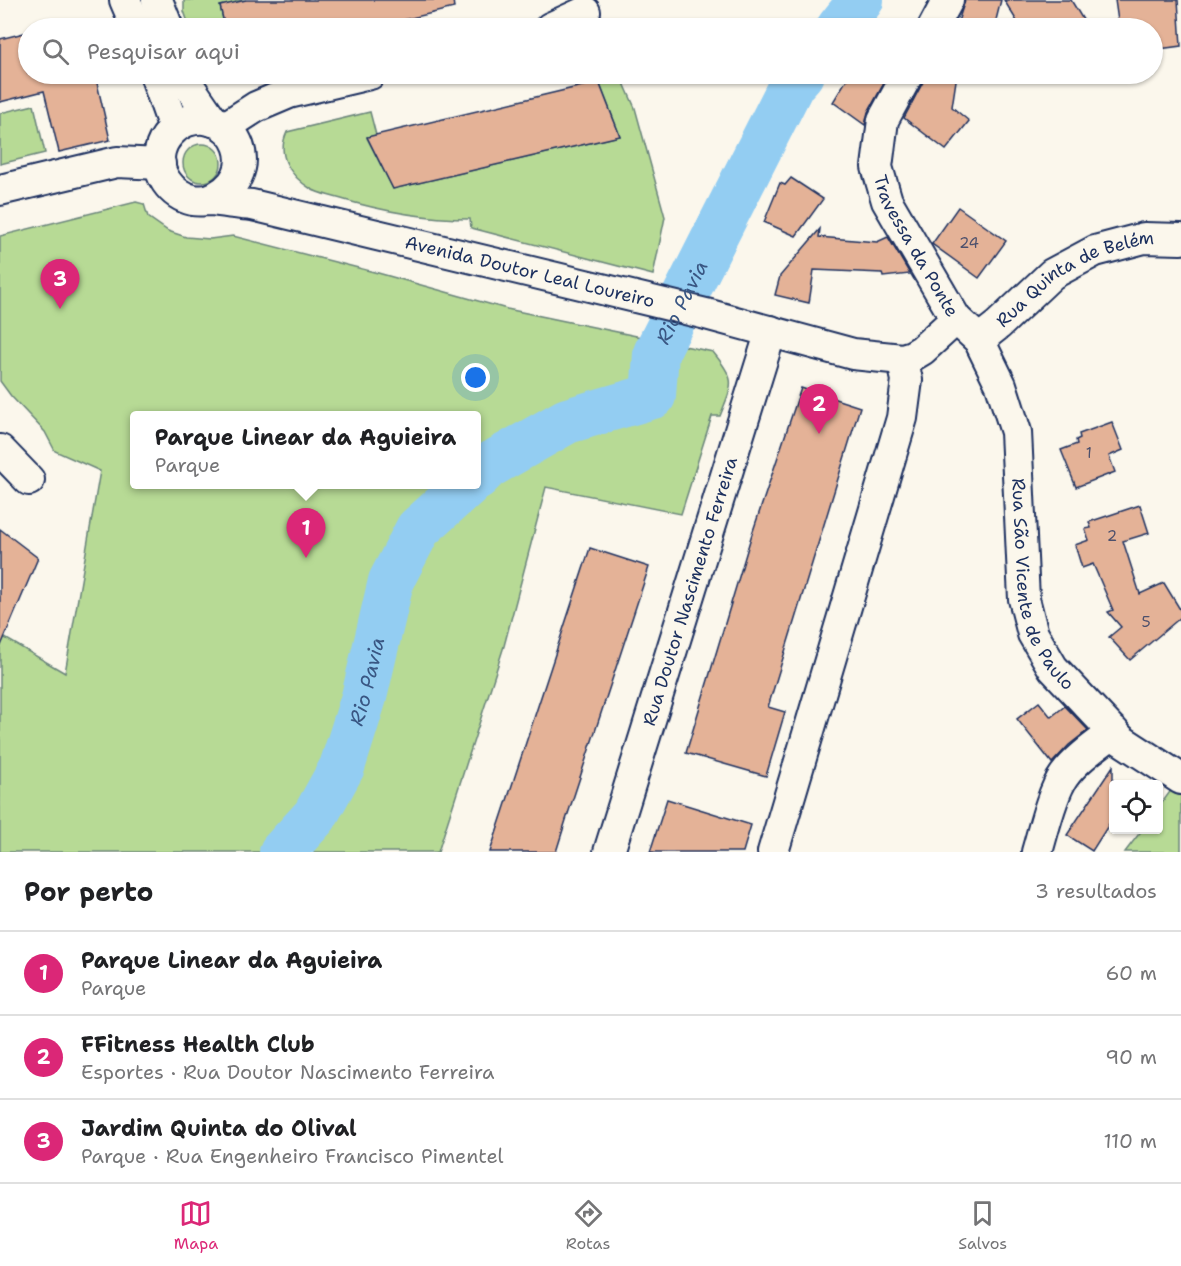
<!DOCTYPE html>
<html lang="pt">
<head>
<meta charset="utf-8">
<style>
	body { margin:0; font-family:"Shantell Sans",sans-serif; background:#f6f6f6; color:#202124 }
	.controls { position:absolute; right:18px; bottom:18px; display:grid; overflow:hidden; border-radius:6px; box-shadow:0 2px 4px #0004 }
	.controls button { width:54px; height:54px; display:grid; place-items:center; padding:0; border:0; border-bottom:2px solid #e0e0e0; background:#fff; color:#202124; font:30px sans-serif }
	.you { position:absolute; left:476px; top:378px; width:21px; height:21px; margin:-15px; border:4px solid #fff; border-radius:50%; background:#1a73e8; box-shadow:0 0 0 9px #1a73e833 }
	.badge { display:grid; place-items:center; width:39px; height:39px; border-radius:50%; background:#db2777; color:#fff; font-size:20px; font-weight:700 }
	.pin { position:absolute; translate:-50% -50px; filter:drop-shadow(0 2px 3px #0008) }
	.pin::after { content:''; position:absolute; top:32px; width:21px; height:18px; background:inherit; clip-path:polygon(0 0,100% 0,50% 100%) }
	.popup { position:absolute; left:130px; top:411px; width:351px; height:78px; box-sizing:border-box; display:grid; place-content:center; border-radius:6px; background:#fff; filter:drop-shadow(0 2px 4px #0005); font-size:20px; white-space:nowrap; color:#757577 }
	.popup b { font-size:22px; color:#202124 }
	.popup::after { content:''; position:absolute; left:50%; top:100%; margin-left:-12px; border:12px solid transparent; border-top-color:#fff }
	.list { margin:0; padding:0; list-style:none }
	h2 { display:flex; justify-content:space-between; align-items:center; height:78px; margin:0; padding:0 24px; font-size:26px }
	h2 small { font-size:20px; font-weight:400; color:#757577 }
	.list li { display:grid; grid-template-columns:39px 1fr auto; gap:18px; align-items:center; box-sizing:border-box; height:84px; padding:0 24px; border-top:2px solid #e0e0e0 }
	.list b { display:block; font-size:22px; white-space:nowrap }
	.list p { margin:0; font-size:20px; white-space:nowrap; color:#757577 }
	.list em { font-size:20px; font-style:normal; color:#757577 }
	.icon { flex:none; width:33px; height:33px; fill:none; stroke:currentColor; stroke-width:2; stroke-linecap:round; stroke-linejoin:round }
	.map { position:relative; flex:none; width:1181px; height:852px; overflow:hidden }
	.search { position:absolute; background:#fff; box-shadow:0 2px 4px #0004; left:18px; right:18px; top:18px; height:66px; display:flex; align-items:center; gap:15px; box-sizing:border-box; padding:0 21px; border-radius:33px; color:#757577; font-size:22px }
	.sheet { height:330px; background:#fff }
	nav { display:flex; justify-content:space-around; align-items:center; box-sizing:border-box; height:84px; border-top:2px solid #e0e0e0; background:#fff; font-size:16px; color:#757577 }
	nav a { display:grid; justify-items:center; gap:3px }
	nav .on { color:#db2777 }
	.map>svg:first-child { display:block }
	.green { fill:#b7da95; stroke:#69847a; stroke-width:1.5; fill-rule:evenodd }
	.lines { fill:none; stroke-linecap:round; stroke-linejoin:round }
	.river { stroke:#93cdf2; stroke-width:46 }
	.building { fill:#e4b297; stroke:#1b2f5e; stroke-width:1.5 }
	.minor-casing { stroke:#1b2f5e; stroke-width:34 }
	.minor { stroke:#fbf7ec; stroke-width:30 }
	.labels { text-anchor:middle; stroke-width:4.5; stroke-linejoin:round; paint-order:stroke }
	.number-label { font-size:15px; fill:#4d506c }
	.street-label { font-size:18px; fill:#1b2f5e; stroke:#fbf7ec }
	.water-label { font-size:20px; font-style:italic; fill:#395683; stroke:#fbf7ec }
</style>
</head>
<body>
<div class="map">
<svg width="1181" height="852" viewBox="0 0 1181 852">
	<rect width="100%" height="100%" fill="#fbf7ec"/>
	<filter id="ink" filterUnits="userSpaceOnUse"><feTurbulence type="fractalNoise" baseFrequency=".0167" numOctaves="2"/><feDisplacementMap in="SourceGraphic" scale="12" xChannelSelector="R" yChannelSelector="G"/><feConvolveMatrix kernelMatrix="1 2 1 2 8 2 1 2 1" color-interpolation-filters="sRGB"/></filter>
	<g filter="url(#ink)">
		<g class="green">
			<polygon points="184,0 246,0 220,6 225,28 190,28 184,11"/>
			<path d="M596 74H620L635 108 665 217 653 275 471 228 470 219C425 219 381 211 338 198 329 195 319 194 311 189 290 176 276 155 287 132L370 112 376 135 367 138 393 189 620 136Z"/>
			<polygon points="34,105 45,153 0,164 0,113"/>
			<circle cx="202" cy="163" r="19"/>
			<path d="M136 202 144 204 148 217 168 231 186 237 210 239 233 236 378 273 507 309 713 352C737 381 733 383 720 416H712L681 514 546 487 504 646 438 852H0V635L65 673 100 471 55 451 45 432 11 396 0 381V236ZM135 416H477V484H135Z"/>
			<polygon points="1174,786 1181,792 1181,852 1125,852 1142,830 1158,830 1159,807"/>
		</g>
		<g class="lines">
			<g class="river">
				<polyline points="839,28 861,0"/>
				<path id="s1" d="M477 477 488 466 567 421 653 396 656 353 792 84 801 74"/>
				<path id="s2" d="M282 852 315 816 342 767 364 697 391 581 418 529 468 484"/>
			</g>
		</g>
		<g class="building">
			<polygon points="246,0 453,0 454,8 369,28 225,28 220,6"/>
			<polygon points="965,0 1001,0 994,28 956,28"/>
			<polygon points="1004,0 1071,0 1088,28 1021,28"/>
			<polygon points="1115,0 1178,0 1181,46 1152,50 1152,28 1119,28"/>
			<polygon points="28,32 28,74 95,74 110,140 59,152 44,91 0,102 0,39"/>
			<polygon points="850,74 889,74 868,112 865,125 833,102"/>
			<polygon points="925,74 957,74 952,107 969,121 946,150 904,118 923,82"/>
			<polygon points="599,82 620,136 393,189 367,137"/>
			<polygon points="791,178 823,199 796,236 764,222 780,183 785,185"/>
			<polygon points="958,207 1006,241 979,278 932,244"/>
			<polygon points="820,229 819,237 877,242 888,237 910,274 883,277 882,273 814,270 809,303 775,295 780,276"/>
			<polygon points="801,388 860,407 768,707 785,712 766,776 686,753 751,537"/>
			<polygon points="1112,422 1123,450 1109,456 1115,472 1076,487 1061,450 1077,444 1076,440 1080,438 1079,434"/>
			<polygon points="1140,505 1149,533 1123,541 1140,594 1164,583 1181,611 1181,617 1130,660 1109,637 1121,627 1108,612 1113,610 1093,564 1082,568 1075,545 1089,540 1085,529 1091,528 1089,522"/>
			<polygon points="0,529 38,558 0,648"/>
			<polygon points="590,548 649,567 566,820 556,852 490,852"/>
			<polygon points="1039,702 1051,717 1065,706 1088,730 1069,745 1052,763 1017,719"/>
			<polygon points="1113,766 1113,818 1092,851 1067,835"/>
			<polygon points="667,799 751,825 743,852 650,852"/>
		</g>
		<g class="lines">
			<defs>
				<g id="minor">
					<polyline points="125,0 137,28"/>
					<polyline points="157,0 168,28"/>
					<polyline points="550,28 585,12"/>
					<polyline points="933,28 948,0"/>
					<polyline points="155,74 174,128"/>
					<polyline points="184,74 189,86 213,121"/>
					<path id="s3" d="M908 74 883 120 877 167 887 201 956 319 979 340 1001 385 1016 432 1024 599 1033 634 1053 668 1121 740 1181 779"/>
					<polyline points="225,127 256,107 289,93 370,74"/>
					<polyline points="0,190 117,162 160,164"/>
					<path id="s4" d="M208 200C269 177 235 105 187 121 174 126 163 138 160 151 155 173 171 195 193 200 198 201 205 200 211 200 225 202 239 204 252 205L706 314 853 354 902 359 912 356 922 350 956 319"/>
					<path id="s5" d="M979 340 998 325 1052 274 1095 251 1144 238 1181 239"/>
					<polyline points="0,450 29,480"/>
					<path id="s6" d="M609 852 771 331"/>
					<polyline points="773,852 902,418 907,380 902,359"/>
					<path d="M1037 852C1043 832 1052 792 1064 776 1077 758 1097 745 1114 732"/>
				</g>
			</defs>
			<use href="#minor" class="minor-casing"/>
			<use href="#minor" class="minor"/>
		</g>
	</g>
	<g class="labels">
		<g class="number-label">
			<text x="969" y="248">24</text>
			<text x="1089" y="458">1</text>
			<text x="1112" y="541">2</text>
			<text x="1146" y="627">5</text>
		</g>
		<g class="street-label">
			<text dy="6" stroke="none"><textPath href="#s3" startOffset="188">Travessa da Ponte</textPath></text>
			<text dy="6" stroke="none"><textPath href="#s4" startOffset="585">Avenida Doutor Leal Loureiro</textPath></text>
			<text dy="6" stroke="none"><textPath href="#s5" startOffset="117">Rua Quinta de Belém</textPath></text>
			<text dy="6" stroke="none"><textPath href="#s3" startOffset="560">Rua São Vicente de Paulo</textPath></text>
			<text dy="6" stroke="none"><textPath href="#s6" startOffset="273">Rua Doutor Nascimento Ferreira</textPath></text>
		</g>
		<g class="water-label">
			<text dy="7" stroke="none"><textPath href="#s1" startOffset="296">Rio Pavia</textPath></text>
			<text dy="7" stroke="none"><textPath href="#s2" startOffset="194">Rio Pavia</textPath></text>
		</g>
	</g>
</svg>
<div class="controls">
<button><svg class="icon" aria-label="locate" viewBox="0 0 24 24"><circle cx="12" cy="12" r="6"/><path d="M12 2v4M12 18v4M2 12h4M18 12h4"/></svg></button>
</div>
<div class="you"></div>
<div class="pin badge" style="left:306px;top:558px">1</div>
<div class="popup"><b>Parque Linear da Aguieira</b>Parque</div>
<div class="pin badge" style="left:819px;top:434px">2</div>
<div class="pin badge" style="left:60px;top:309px">3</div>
<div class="search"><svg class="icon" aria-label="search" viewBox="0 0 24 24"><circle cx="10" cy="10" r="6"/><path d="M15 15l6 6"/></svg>Pesquisar aqui</div>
</div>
<section class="sheet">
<h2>Por perto<small>3 resultados</small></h2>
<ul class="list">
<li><span class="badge">1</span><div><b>Parque Linear da Aguieira</b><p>Parque</p></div><em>60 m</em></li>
<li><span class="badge">2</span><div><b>FFitness Health Club</b><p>Esportes · Rua Doutor Nascimento Ferreira</p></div><em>90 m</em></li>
<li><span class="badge">3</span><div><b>Jardim Quinta do Olival</b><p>Parque · Rua Engenheiro Francisco Pimentel</p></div><em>110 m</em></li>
</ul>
</section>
<nav>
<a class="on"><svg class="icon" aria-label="map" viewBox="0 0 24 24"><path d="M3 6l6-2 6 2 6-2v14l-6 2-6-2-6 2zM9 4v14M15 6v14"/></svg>Mapa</a>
<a><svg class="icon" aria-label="directions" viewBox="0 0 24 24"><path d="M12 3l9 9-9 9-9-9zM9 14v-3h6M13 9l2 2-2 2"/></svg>Rotas</a>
<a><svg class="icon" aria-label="saved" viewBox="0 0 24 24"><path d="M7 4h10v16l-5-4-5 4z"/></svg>Salvos</a>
</nav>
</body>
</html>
